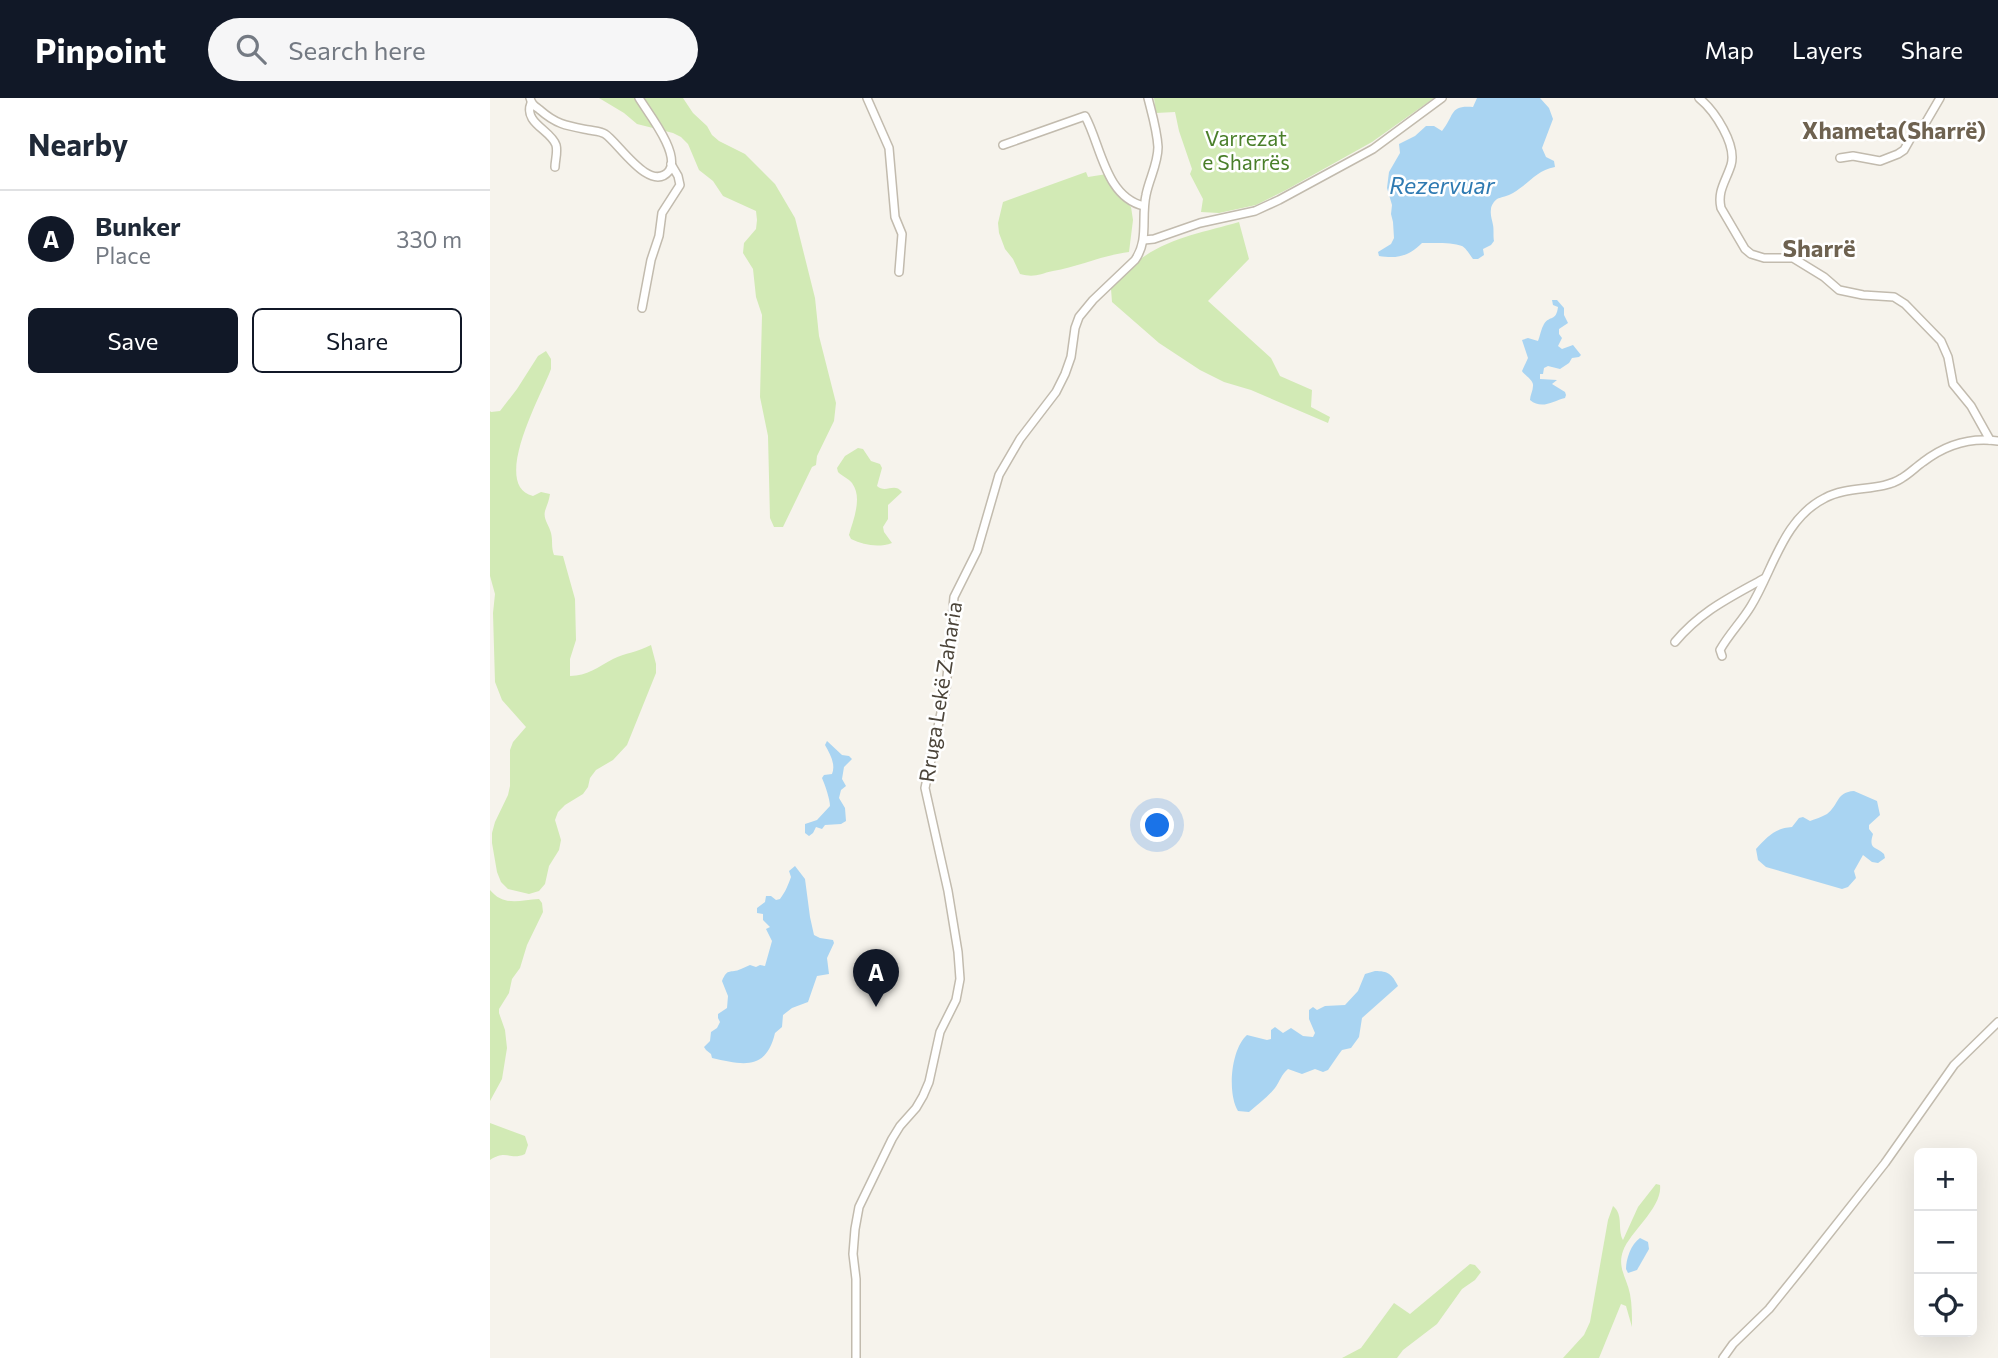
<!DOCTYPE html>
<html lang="en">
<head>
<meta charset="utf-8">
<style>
	body { margin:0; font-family:Commissioner,sans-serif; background:#f6f6f7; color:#1f2937 }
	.controls { position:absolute; right:21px; bottom:21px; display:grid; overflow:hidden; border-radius:10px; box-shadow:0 7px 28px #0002 }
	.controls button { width:63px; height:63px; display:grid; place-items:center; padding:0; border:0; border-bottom:2px solid #e0e1e3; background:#fff; color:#1f2937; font:35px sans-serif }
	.you { position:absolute; left:668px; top:728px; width:24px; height:24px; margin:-18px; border:5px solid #fff; border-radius:50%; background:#1a73e8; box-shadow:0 0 0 10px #1a73e833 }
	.badge { display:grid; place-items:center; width:46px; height:46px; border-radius:50%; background:#111827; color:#fff; font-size:23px; font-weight:700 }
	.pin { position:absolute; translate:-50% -58px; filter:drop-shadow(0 2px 4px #0008) }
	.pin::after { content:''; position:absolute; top:37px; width:24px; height:21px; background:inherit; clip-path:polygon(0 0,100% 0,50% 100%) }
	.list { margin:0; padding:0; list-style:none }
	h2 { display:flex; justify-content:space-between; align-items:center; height:91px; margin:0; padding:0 28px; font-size:30px }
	h2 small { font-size:23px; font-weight:400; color:#747a83 }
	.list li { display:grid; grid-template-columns:46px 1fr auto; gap:21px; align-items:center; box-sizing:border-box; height:98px; padding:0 28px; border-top:2px solid #e0e1e3 }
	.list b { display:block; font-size:26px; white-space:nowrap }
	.list p { margin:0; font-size:23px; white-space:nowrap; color:#747a83 }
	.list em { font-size:23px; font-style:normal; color:#747a83 }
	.actions { display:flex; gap:14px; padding:21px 28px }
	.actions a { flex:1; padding:16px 0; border:2px solid #111827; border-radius:10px; text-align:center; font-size:24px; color:#111827 }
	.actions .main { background:#111827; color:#fff }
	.icon { flex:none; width:38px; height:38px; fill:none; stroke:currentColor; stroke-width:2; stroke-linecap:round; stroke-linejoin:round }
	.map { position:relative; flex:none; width:1508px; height:1260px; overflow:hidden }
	header { display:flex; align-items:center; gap:42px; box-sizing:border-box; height:98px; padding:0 35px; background:#111827; color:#fff }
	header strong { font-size:33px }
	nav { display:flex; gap:38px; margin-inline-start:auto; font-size:24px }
	.search { width:490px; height:63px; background:#f6f6f7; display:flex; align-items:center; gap:18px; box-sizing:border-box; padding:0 24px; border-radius:38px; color:#747a83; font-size:26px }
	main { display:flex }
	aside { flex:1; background:#fff }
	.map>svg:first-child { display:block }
	.green { fill:#d2eab5 }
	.water { fill:#a9d4f2 }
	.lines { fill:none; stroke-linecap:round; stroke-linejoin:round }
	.street-casing { stroke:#c2bbae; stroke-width:10 }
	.street { stroke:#fff; stroke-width:7 }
	.labels { text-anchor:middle; stroke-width:5; stroke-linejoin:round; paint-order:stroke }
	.park-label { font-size:21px; fill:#4a7f2a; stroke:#fff }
	.street-label { font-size:21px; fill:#4b4439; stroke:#fff }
	.neighbourhood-label { font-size:23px; font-weight:bold; fill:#6e6250; stroke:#fff }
	.water-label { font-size:23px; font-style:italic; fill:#2e7ab2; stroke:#fff }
	.quarter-label { font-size:24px; font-weight:bold; fill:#6e6250; stroke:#fff }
</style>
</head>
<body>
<header>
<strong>Pinpoint</strong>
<div class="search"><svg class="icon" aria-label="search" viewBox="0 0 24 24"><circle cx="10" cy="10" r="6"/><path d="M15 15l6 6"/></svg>Search here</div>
<nav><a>Map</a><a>Layers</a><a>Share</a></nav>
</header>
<main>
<aside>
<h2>Nearby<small></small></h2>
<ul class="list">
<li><span class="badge">A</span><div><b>Bunker</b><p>Place</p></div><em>330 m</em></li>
</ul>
<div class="actions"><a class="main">Save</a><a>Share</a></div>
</aside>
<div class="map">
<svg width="1508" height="1260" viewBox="0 0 1508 1260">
	<rect width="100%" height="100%" fill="#f6f3ec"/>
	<g class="green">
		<polygon points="109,0 193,0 203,15 217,28 222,37 229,43 255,56 285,86 305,120 325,200 329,238 346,305 344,323 327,358 326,367 322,369 293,429 284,429 280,420 278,338 270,299 272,217 266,199 263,171 253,155 254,145 266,131 267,122 266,113 233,98 223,83 209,72 198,46 191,39 183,35 147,26 134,15"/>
		<polygon points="664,0 944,0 882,44 796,92 766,107 729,115 711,114 713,101 700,76 702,71 689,33 685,14 666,15"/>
		<path d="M596 74 598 79 617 76 627 94 641 109 643 122 639 154C613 157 588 169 563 173 549 176 545 180 530 176L523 161 515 151 509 135 508 125 513 104Z"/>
		<path d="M749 124 759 161 718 203 781 260 790 278 822 292 821 309 840 319 838 325 761 292 734 284 710 272 669 245 622 204 621 191C630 182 638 171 648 163 677 140 715 134 749 124Z"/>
		<path d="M56 253 61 261V271C52 296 0 387 43 398L51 394 60 396C59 403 57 407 55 413 53 421 59 427 61 435 63 443 61 449 64 457L73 458 85 501 86 542 80 561V578C97 578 108 569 123 561 135 555 148 554 161 547L166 566V575L137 647 123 662 106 672 100 680 98 689 93 696 75 707 68 714 65 722 71 742 69 752 59 768 55 786 49 793 39 796 18 791 11 784 7 774 2 745V735L5 724 18 697 20 688V652L23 644 36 629 12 602 5 584 3 515 5 496 0 478V313L1 314 10 313 27 291 48 258Z"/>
		<path d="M368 350 373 351 381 363 390 366 392 370 387 388C396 396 404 384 412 394L398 407V421L393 429 394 434 402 445C388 450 374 447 361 441L359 437C363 422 373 400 362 385 358 380 352 378 348 374L347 370 355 358Z"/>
		<path d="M0 792C14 809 30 802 49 801L52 805 53 814 37 847 30 870 22 881 19 895 9 911V915L15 932 17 950 12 981 0 1003Z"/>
		<path d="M0 1025 35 1038 38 1047 35 1056C20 1063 17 1051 0 1062Z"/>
		<path d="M1166 1086 1170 1087C1173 1109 1140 1134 1133 1153 1127 1170 1137 1180 1140 1196 1142 1207 1142 1217 1142 1229L1136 1208 1131 1206 1109 1260H1073L1094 1237 1100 1224 1118 1122 1123 1108C1134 1117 1127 1131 1133 1142L1148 1109Z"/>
		<polygon points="980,1166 985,1167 991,1174 985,1182 972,1191 947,1226 913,1252 907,1260 852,1260 871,1250 904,1205 920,1216"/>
	</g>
	<g class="water">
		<path d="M987 0H1050L1059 10 1063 21 1052 50 1056 59 1064 63 1065 69C1045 73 1039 86 1023 95 1018 98 1011 99 1007 101 1004 103 1001 108 1001 111 1000 117 1002 121 1003 127 1004 131 1003 138 1004 143L1001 147 993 151 994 157 988 161H983C980 157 976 150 972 148 962 144 944 145 932 145 919 158 908 161 889 158L888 154 901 146 904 140 903 124 901 116 902 107 897 90 899 74 910 55 909 46 925 38 936 28H944L952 33C965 17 959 7 983 9Z"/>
		<path d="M1062 202H1067L1074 210V217L1078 225 1069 231V236L1072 240 1068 248 1072 251 1083 247 1091 257 1089 259 1082 260 1079 265 1070 271 1058 268 1054 270 1053 276H1050V281L1067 282 1062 286 1075 294 1076 297 1075 300C1063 303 1052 312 1040 302 1040 297 1043 293 1043 288 1044 282 1035 278 1032 273L1038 260 1032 242 1038 240 1048 243C1050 238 1051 231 1054 226 1060 217 1066 224 1068 209L1063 207Z"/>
		<path d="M337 643 352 657 359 658 362 661 354 669 352 681 356 688 351 692 349 700 355 710 356 723 351 726 335 727 332 731 326 729 323 735 319 738 315 735V726L327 722 340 708C340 701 335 687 332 680L334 677 342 676C346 666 340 656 335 647Z"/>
		<path d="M1364 693 1387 703 1390 717 1379 727V731L1383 736C1378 752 1386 748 1394 756L1395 760 1388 765 1382 764 1373 757 1364 773 1366 780 1358 789 1352 791 1276 769 1268 762 1266 751C1277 739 1285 730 1302 729L1309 720 1313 719 1320 723C1325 721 1332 719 1337 716 1349 707 1346 694 1364 693Z"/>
		<path d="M305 768 315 781 320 819 324 837 330 840 343 842 344 845 337 860 339 876 327 878 318 904 302 910 293 917 292 929 285 935C276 973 253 967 222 960L221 956 216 952 214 949 220 943 221 934 227 930 230 924 228 920V916L237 910 238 898 232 883C238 869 240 876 251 871 254 870 257 868 260 867L266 869 270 867 275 868 282 843 276 831 280 829 273 822V816L267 815V810L275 804 276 798H281L286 802 290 801C296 793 298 787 301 779L299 773Z"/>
		<path d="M885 873C898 873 902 876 908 888L872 920 869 939 861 950 852 952 849 956 838 972 833 974 825 971 812 976 798 971C791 977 790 983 785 990 778 999 767 1007 759 1014L748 1013C737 995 741 951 757 937L777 942 781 941V932L785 929 793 935 801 930 813 938 823 939 825 935 819 921V912L823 909 827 912 835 908 855 907 868 893 875 876Z"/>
		<path d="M1150 1140 1158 1144 1159 1151 1147 1172 1138 1175 1136 1171C1136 1161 1141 1146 1150 1140Z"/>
	</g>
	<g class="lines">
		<defs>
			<g id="street">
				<path d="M40 0C42 7 45 8 50 12 67 27 78 28 99 32 104 33 111 33 115 36 128 44 160 96 179 73 191 56 158 15 149 0"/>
				<polyline points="377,0 399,50 405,119 412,136 409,174"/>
				<path d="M1209 0C1225 13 1247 47 1241 67 1236 83 1227 93 1231 110L1255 151 1261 156 1274 160H1303L1334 179 1349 192 1373 197 1404 199 1415 206 1451 243 1458 259 1463 286 1481 308 1500 342"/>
				<path d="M41 5C33 25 61 32 66 47 68 54 65 62 65 69"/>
				<path d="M513 47 595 18C611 47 615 99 654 108"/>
				<polyline points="1350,60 1363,58 1390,63 1408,56 1414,52 1423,36 1436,24 1450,0"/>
				<polyline points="654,142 664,141 710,125 765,113 789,102 883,51 952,0"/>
				<polyline points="152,210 161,162 169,138 172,115 190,87 188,78 181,66"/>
				<path d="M1185 544C1211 513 1239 500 1273 481"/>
				<path d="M1232 558 1230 552C1239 536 1252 523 1261 508 1283 472 1293 421 1335 400 1359 387 1391 394 1412 380 1419 376 1426 369 1433 364 1455 347 1481 339 1508 343"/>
				<path d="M366 1260V1181L363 1156 365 1131 369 1109 402 1041 410 1028 426 1010 433 998 439 984 450 934 466 902 470 881 468 854 458 793 435 690 456 591 464 499 487 453 509 377 530 341 566 294 575 276 581 259 585 230 589 219 603 202 645 162C659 142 651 120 656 97 659 81 668 66 668 49 667 32 662 16 658 0"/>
				<polyline points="1233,1260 1243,1246 1279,1211 1312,1170 1395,1065 1464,967 1508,924"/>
			</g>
		</defs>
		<use href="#street" class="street-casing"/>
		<use href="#street" class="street"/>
	</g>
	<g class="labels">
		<g class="park-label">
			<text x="756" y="48">Varrezat<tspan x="756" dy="24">e Sharrës</tspan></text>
		</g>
		<g class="street-label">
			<text transform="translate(451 594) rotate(-81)" y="7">Rruga Lekë Zaharia</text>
		</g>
		<g class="neighbourhood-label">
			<text x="1404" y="41">Xhameta(Sharrë)</text>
		</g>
		<g class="water-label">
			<text x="952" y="96">Rezervuar</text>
		</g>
		<g class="quarter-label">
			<text x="1329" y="159">Sharrë</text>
		</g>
	</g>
</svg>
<div class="controls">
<button>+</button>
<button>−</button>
<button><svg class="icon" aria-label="locate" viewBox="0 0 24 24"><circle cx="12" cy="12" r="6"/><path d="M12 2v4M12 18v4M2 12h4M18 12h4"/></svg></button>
</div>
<div class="you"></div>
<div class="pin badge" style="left:386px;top:909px">A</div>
</div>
</main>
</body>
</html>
